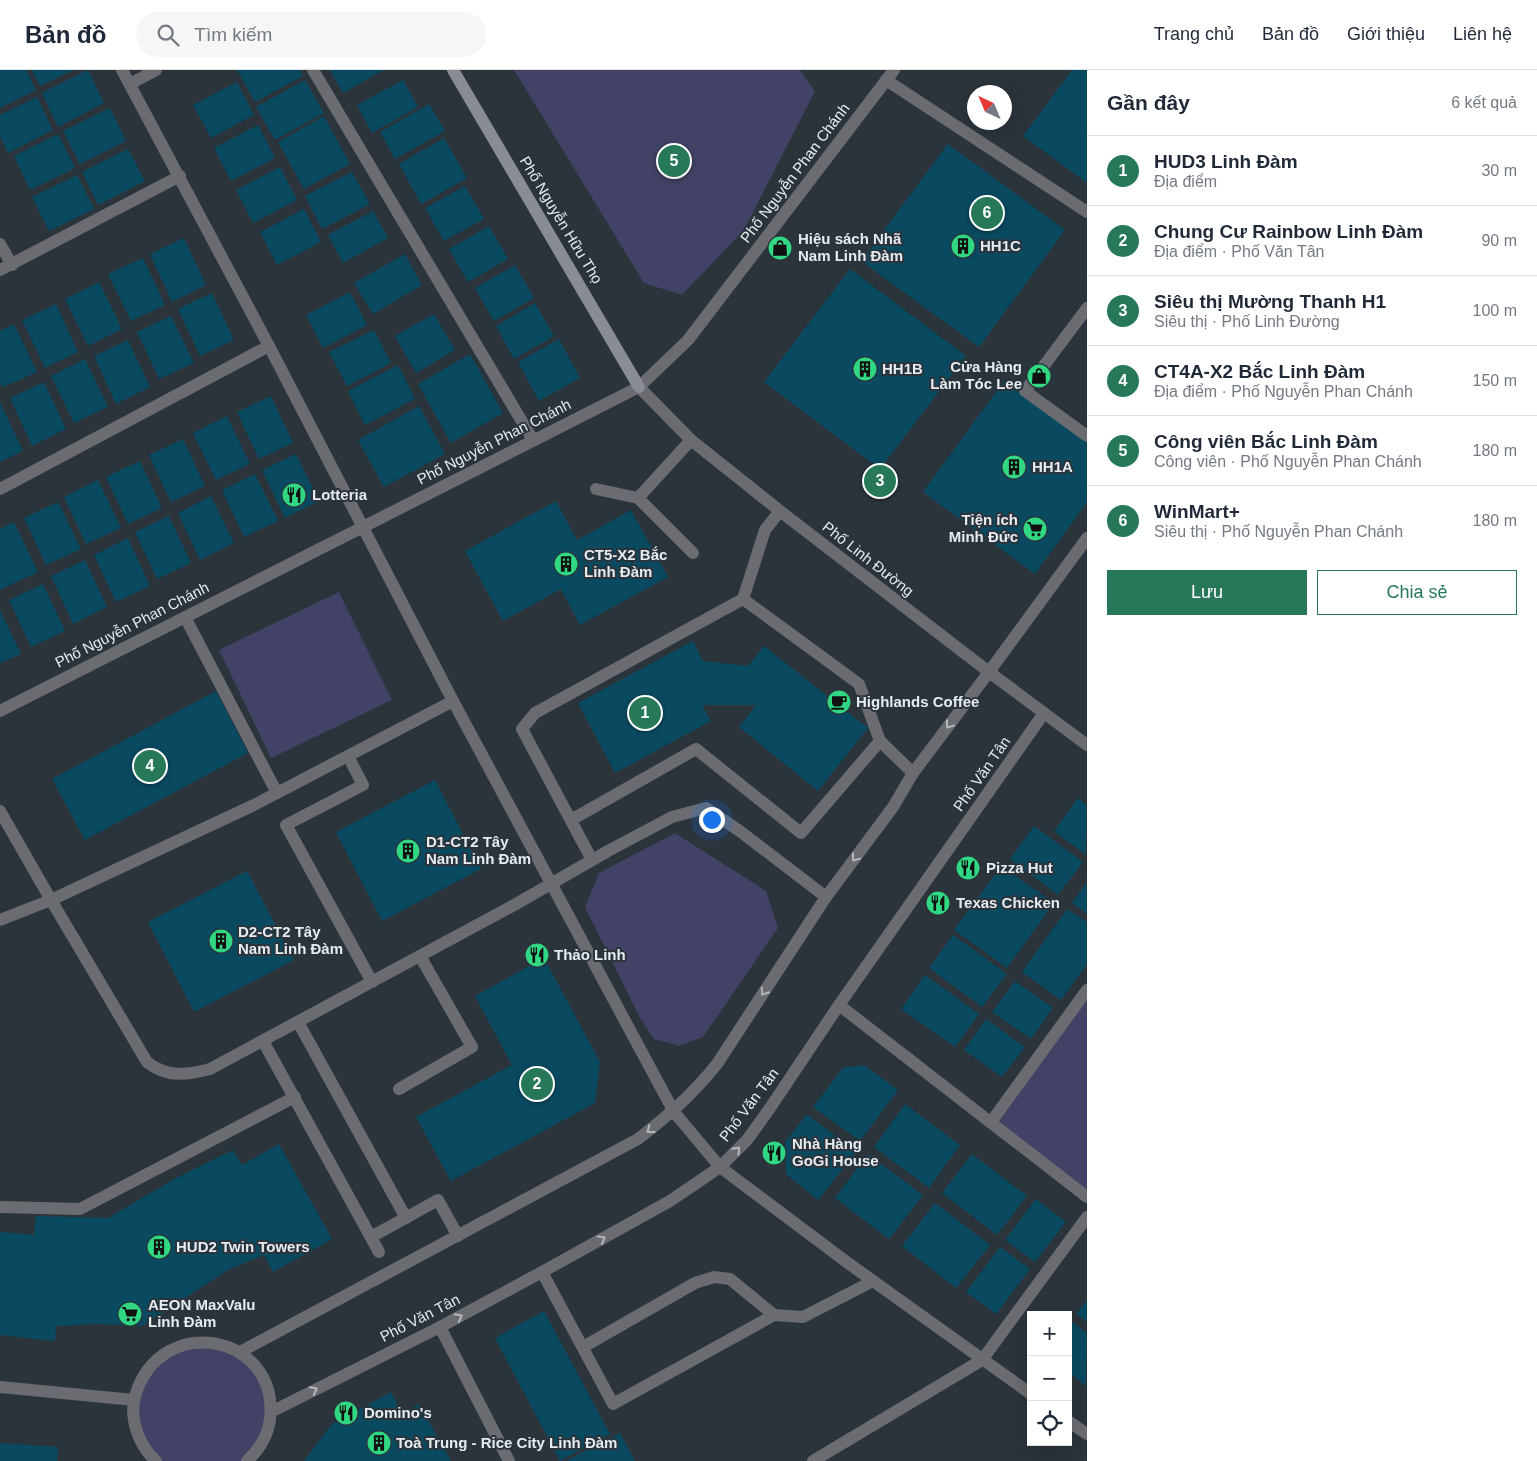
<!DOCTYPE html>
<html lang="vi">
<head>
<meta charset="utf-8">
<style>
	body { margin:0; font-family:Helvetica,sans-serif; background:#f6f6f7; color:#1f2937 }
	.controls { position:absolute; right:15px; bottom:15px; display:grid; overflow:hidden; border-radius:0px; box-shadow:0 5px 20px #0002 }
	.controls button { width:45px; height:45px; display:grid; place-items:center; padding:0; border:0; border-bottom:1px solid #e0e1e3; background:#fff; color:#1f2937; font:25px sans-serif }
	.compass { position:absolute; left:967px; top:15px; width:45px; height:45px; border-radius:50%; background:#fff; box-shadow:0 5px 20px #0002; rotate:316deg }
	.you { position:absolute; left:711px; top:749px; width:18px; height:18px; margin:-12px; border:4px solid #fff; border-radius:50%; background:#1a73e8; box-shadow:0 0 0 8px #1a73e833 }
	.badge { display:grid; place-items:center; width:32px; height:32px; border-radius:50%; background:#277859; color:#fff; font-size:16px; font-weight:700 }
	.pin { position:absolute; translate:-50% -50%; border:2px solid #fff; box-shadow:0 1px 5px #0006 }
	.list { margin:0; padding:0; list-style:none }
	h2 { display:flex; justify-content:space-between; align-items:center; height:65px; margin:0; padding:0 20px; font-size:21px }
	h2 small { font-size:16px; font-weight:400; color:#747a83 }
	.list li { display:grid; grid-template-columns:32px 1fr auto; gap:15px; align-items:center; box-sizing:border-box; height:70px; padding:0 20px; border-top:1px solid #e0e1e3 }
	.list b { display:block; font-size:19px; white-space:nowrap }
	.list p { margin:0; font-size:16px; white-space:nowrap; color:#747a83 }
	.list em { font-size:16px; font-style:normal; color:#747a83 }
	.actions { display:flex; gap:10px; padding:15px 20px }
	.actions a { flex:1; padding:11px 0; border:1px solid #277859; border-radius:0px; text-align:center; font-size:18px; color:#277859 }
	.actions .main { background:#277859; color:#fff }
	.icon { flex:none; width:28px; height:28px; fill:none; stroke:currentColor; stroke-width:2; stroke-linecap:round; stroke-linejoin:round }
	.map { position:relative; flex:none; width:1087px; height:1391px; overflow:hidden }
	header { display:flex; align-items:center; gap:30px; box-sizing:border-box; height:70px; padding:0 25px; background:#fff; border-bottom:1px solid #e0e1e3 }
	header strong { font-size:24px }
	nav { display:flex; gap:28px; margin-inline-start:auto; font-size:18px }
	.search { width:350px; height:45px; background:#f6f6f7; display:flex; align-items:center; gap:12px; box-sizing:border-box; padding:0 18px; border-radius:28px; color:#747a83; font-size:19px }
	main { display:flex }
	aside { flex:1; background:#fff }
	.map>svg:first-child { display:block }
	.green { fill:#424266 }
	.building { fill:#0a4a61 }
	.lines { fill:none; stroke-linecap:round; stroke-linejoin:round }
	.service { stroke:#6a6c71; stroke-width:12 }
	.minor { stroke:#6a6c71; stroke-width:12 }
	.tertiary { stroke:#6a6c71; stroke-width:12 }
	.secondary { stroke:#898c94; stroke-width:12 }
	.oneway { stroke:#b4b8bd }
	.labels { text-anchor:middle; stroke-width:4; stroke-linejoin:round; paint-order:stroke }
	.street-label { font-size:15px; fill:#e6ebf0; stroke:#2b333b }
	.poi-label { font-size:15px; font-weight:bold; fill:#e6ebf0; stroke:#2b333b; text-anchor:start }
</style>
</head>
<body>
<header>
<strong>Bản đồ</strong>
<div class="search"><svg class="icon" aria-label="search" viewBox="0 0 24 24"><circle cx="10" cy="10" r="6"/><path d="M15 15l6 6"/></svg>Tìm kiếm</div>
<nav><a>Trang chủ</a><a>Bản đồ</a><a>Giới thiệu</a><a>Liên hệ</a></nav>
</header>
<main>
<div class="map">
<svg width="1087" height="1391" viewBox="0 0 1087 1391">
	<rect width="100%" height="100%" fill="#2b333b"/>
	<g class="green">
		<polygon points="514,0 800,0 815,21 744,160 682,225 644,213"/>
		<polygon points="339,522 392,630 271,688 219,580"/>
		<polygon points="675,763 766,821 778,858 703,967 679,976 654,969 640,948 585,837 599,803"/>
		<polygon points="1087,929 1087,1127 991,1052"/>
		<polygon points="202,1271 254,1295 271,1342 247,1391 156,1391 149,1385 134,1330 151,1295"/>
	</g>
	<g class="building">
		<polygon points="0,0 26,0 36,20 0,38"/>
		<polygon points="32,0 74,0 40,16"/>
		<polygon points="88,0 104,33 58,57 42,23"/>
		<polygon points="237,0 300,0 303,6 255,32"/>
		<polygon points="330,0 384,0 343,23"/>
		<polygon points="1072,0 1087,0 1087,113 1023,66"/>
		<polygon points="305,10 324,43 275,70 256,37"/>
		<polygon points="403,10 418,37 372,63 357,35"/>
		<polygon points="237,12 254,45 211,68 193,35"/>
		<polygon points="37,27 53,60 8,83 0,66 0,45"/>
		<polygon points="429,34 445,61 395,89 380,62"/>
		<polygon points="110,38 126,71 80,94 63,61"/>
		<polygon points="324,46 350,94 304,119 278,72"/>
		<polygon points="258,55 275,88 231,111 214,78"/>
		<polygon points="58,64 75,98 30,120 14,86"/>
		<polygon points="444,68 467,108 421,134 399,94"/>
		<polygon points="948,74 1065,160 979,277 861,191"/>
		<polygon points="128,79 145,111 98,135 82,102"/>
		<polygon points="280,97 297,130 253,153 236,120"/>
		<polygon points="352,102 370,134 322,159 305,126"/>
		<polygon points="77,105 94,139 49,161 32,127"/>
		<polygon points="465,116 484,149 444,171 425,138"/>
		<polygon points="304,139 321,172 277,195 260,162"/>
		<polygon points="373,141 388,168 343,193 328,165"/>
		<polygon points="489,156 508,189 468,212 449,179"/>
		<polygon points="184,168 206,215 172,232 150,184"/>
		<polygon points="405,184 422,215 373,244 354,213"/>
		<polygon points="143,188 165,235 131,251 108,204"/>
		<polygon points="515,195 534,228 494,251 475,218"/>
		<polygon points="850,199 966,286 880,399 764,312"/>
		<polygon points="99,212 122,259 88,276 65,229"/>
		<polygon points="350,222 367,255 323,278 306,245"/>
		<polygon points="212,223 234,270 200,286 178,239"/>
		<polygon points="535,233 554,266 514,289 496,256"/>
		<polygon points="56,234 78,282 45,298 22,250"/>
		<polygon points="434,244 455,280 416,303 395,266"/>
		<polygon points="171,246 194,293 159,309 137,262"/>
		<polygon points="14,254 37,302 3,317 0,312 0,261"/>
		<polygon points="374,260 391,293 347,316 329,282"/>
		<polygon points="559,269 580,308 539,331 518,292"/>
		<polygon points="128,270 150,317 116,334 94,286"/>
		<polygon points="470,284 503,343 451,373 418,314"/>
		<polygon points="85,289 108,337 74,353 51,306"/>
		<polygon points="398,295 415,329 365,355 348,321"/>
		<polygon points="1004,311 1087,372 1087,432 1035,504 923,422"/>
		<polygon points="44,312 66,359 32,376 10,328"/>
		<polygon points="271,326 293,373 259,389 237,342"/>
		<polygon points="0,332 23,381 0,392"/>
		<polygon points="419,336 445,384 384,417 358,370"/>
		<polygon points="227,346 250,394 216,410 193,363"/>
		<polygon points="183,369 205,416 171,432 149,385"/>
		<polygon points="296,384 319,431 285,448 262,400"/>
		<polygon points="140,391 162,438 128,454 106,407"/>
		<polygon points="255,404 278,451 244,467 222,420"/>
		<polygon points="98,410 121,458 86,474 64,427"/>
		<polygon points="211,426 234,473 200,490 178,443"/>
		<polygon points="556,431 577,470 631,440 668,507 580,555 561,519 503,551 465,481"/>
		<polygon points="58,432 81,479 46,495 24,448"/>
		<polygon points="169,446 191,493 157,509 135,462"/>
		<polygon points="14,452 38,502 0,520 0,459"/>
		<polygon points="128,468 150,516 116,532 94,485"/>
		<polygon points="85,490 107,537 73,554 51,506"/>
		<polygon points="43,514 65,561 31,577 9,530"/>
		<polygon points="0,540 21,584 0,593"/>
		<polygon points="693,571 703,591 748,596 764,576 868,658 818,721 739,657 756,635 702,635 711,651 615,703 578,633"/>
		<polygon points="216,621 248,683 85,770 52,709"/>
		<polygon points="435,710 481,799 382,851 336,762"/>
		<polygon points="1078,728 1087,735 1086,785 1054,761"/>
		<polygon points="1034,756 1083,792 1058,825 1010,789"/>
		<polygon points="1001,796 1054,833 1007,898 954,860"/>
		<polygon points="247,801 294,890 194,942 148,852"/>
		<polygon points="1087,812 1087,844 1072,833"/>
		<polygon points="1067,839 1087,852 1087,894 1061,930 1022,902"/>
		<polygon points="953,865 1007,904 982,937 929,898"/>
		<polygon points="544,888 600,992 595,1033 451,1111 416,1047 512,995 475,926"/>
		<polygon points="925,905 979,944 955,977 901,939"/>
		<polygon points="1015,911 1053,938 1031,969 992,942"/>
		<polygon points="986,949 1025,977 1002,1007 964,980"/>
		<polygon points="864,995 898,1020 860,1071 813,1037 843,998"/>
		<polygon points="905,1034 960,1075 929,1118 874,1077"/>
		<polygon points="807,1044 856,1082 818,1130 786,1104 785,1072"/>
		<polygon points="279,1074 332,1169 273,1202 264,1185 228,1200 142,1256 97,1254 56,1256 55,1271 0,1265 0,1162 34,1165 36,1146 108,1148 176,1108 233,1080 242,1095"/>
		<polygon points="868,1084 923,1125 889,1169 835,1128"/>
		<polygon points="972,1084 1027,1126 997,1165 942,1123"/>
		<polygon points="1036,1129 1066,1152 1035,1192 1005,1170"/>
		<polygon points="935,1133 990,1175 956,1218 902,1176"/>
		<polygon points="1000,1177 1030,1199 996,1244 966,1222"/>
		<polygon points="1087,1230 1087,1252 1076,1244"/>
		<polygon points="544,1241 610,1364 560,1391 495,1268"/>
		<polygon points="1071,1251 1087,1263 1086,1316 1068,1302 1068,1255"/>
		<polygon points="391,1322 402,1344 419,1334 451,1391 304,1391 332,1354"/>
		<polygon points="620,1363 635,1391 566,1391"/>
		<polygon points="0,1373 58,1377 57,1391 0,1391"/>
	</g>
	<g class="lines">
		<g class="service">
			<polyline points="886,10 1087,142"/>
			<polyline points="1087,238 1025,321 1087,366"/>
			<polyline points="596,419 638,428 693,483"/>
			<polyline points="638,428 691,370"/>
			<polyline points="743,529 859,614 880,671"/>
			<polyline points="989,602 1087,468"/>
			<polyline points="571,750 696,679 801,763 880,671 913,703"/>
			<polyline points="592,790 522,659 535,643 743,529 765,460 780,441"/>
			<polyline points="298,952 406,1148"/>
			<polyline points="542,1202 613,1334 774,1245 803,1247 873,1211"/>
			<polyline points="440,1257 509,1391"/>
			<polyline points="583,1277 695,1213 714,1207 730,1209 774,1245"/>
		</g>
		<g class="minor">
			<polyline points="122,0 269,276 453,631 674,1042 720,1097 848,1193 1031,1324"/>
			<polyline points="313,0 533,370"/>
			<polyline points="130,14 156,0"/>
			<polyline points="0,174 12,195"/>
			<polyline points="0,200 180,106"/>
			<polyline points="0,419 269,276"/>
			<polyline points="185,547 277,723"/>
			<polyline points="0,641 639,317 688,270 894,0"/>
			<polyline points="348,686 363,715 286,755 372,912"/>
			<path d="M0 741 51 830 147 992C167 1008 187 1005 210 999L516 834 608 781 672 747 706 738 741 762 826 827"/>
			<polyline points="0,850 51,830 254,735 453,631"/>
			<polyline points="839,935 1087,1127"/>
			<polyline points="263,971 379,1182"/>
			<polyline points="399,1019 472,977 420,886"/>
			<polyline points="991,1052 1087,920"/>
			<polyline points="0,1137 80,1139 295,1027"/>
			<polyline points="371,1167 438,1130 458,1166"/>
			<path d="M240 1282 638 1069C669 1045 692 1025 717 994L826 827 893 737 913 703 989 602"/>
			<polyline points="0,1317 134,1330"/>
			<polyline points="271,1342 440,1257 542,1202 670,1131 720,1097 747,1070 770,1038 839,935 1044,643"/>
			<polyline points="1068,1351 1087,1364"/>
			<path d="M156 1391C139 1376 129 1349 135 1326 161 1240 280 1265 270 1349 268 1365 259 1380 247 1391"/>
			<polyline points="813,1391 982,1290 1087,1147"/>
		</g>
		<polyline class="tertiary" points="639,317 691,370 780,441 989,602 1087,675"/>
		<polyline class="secondary" points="453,0 639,317"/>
	</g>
	<defs><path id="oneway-chevron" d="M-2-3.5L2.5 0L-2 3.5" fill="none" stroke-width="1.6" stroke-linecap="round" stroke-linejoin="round" transform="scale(1.25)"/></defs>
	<g class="oneway">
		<use href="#oneway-chevron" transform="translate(949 655) rotate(127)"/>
		<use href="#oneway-chevron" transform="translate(855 788) rotate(127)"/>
		<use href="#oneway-chevron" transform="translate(764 922) rotate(123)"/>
		<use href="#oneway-chevron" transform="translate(650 1060) rotate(143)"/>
		<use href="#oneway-chevron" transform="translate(737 1080) rotate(-46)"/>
		<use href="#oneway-chevron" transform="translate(602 1169) rotate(-29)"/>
		<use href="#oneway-chevron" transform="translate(459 1247) rotate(-28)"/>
		<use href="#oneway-chevron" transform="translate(314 1320) rotate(-27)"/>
	</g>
	<defs>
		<symbol id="building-disc" viewBox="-11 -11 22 22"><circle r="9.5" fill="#30d883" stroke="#2b333b"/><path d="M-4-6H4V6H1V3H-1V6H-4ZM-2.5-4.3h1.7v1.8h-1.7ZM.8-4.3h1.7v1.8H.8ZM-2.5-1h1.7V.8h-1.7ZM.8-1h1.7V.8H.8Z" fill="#111"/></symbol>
		<symbol id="shop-disc" viewBox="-11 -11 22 22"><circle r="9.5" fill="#30d883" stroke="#2b333b"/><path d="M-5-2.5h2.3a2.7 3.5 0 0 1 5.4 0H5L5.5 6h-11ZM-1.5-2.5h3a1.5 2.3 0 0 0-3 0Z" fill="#111"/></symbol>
		<symbol id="restaurant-disc" viewBox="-11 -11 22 22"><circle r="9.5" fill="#30d883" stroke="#2b333b"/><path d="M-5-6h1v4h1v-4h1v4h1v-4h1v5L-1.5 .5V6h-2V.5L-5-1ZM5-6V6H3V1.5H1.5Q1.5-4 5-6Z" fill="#111"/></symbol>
		<symbol id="supermarket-disc" viewBox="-11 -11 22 22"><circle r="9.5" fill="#30d883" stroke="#2b333b"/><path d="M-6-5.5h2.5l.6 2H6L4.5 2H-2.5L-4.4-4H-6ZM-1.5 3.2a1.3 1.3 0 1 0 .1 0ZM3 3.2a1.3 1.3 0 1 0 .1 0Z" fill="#111"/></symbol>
		<symbol id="cafe-disc" viewBox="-11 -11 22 22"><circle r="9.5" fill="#30d883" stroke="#2b333b"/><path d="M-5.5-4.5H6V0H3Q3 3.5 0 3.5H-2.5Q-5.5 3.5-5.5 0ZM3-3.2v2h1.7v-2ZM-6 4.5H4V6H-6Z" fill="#111"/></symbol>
	</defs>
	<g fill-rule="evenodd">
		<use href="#building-disc" x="949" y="162" width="28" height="28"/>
		<use href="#shop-disc" x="766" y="164" width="28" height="28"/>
		<use href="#building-disc" x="851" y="285" width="28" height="28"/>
		<use href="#shop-disc" x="1025" y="292" width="28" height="28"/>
		<use href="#building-disc" x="1000" y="383" width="28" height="28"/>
		<use href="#restaurant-disc" x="280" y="411" width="28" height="28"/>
		<use href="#supermarket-disc" x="1021" y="445" width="28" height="28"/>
		<use href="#building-disc" x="552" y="480" width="28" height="28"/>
		<use href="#cafe-disc" x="825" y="618" width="28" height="28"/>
		<use href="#building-disc" x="394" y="767" width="28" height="28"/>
		<use href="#restaurant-disc" x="954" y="784" width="28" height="28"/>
		<use href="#restaurant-disc" x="924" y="819" width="28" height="28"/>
		<use href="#building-disc" x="207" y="857" width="28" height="28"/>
		<use href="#restaurant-disc" x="523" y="871" width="28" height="28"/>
		<use href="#restaurant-disc" x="760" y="1069" width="28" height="28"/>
		<use href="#building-disc" x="145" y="1163" width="28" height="28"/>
		<use href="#supermarket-disc" x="116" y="1230" width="28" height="28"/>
		<use href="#restaurant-disc" x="332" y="1329" width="28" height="28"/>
		<use href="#building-disc" x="365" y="1359" width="28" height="28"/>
	</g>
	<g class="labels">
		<g class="street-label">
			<text transform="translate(795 103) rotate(-53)" y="5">Phố Nguyễn Phan Chánh</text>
			<text transform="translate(561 150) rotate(59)" y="5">Phố Nguyễn Hữu Thọ</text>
			<text transform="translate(494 372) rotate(-27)" y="5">Phố Nguyễn Phan Chánh</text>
			<text transform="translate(868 489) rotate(38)" y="5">Phố Linh Đường</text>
			<text transform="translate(132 555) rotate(-27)" y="5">Phố Nguyễn Phan Chánh</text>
			<text transform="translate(982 704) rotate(-55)" y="5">Phố Văn Tân</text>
			<text transform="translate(749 1035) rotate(-53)" y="5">Phố Văn Tân</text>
			<text transform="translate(420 1248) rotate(-27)" y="5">Phố Văn Tân</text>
		</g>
		<g class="poi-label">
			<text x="798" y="174">Hiệu sách Nhã<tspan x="798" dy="17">Nam Linh Đàm</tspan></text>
			<text x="980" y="181">HH1C</text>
			<text x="1022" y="302" text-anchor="end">Cửa Hàng<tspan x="1022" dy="17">Làm Tóc Lee</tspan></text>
			<text x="882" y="304">HH1B</text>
			<text x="1032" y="402">HH1A</text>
			<text x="312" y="430">Lotteria</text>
			<text x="1018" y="455" text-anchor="end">Tiện ích<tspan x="1018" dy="17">Minh Đức</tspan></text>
			<text x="584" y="490">CT5-X2 Bắc<tspan x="584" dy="17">Linh Đàm</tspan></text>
			<text x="856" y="637">Highlands Coffee</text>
			<text x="426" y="777">D1-CT2 Tây<tspan x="426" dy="17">Nam Linh Đàm</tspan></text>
			<text x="986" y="803">Pizza Hut</text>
			<text x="956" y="838">Texas Chicken</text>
			<text x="238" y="867">D2-CT2 Tây<tspan x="238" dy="17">Nam Linh Đàm</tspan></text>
			<text x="554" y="890">Thảo Linh</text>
			<text x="792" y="1079">Nhà Hàng<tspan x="792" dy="17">GoGi House</tspan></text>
			<text x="176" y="1182">HUD2 Twin Towers</text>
			<text x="148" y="1240">AEON MaxValu<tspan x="148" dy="17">Linh Đàm</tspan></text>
			<text x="364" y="1348">Domino's</text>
			<text x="396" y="1378">Toà Trung - Rice City Linh Đàm</text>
		</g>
	</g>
</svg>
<div class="controls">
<button>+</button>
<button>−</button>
<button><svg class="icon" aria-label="locate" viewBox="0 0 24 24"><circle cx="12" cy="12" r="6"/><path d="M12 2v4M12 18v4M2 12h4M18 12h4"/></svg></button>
</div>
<svg class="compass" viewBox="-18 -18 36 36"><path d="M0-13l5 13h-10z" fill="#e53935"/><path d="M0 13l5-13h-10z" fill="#747a83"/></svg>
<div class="you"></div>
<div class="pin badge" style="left:645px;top:643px">1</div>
<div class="pin badge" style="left:537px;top:1014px">2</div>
<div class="pin badge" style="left:880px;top:411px">3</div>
<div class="pin badge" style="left:150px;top:696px">4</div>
<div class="pin badge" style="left:674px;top:91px">5</div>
<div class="pin badge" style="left:987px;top:143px">6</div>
</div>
<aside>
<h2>Gần đây<small>6 kết quả</small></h2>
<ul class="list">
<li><span class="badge">1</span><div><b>HUD3 Linh Đàm</b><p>Địa điểm</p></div><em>30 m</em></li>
<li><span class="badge">2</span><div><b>Chung Cư Rainbow Linh Đàm</b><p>Địa điểm · Phố Văn Tân</p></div><em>90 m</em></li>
<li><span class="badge">3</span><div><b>Siêu thị Mường Thanh H1</b><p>Siêu thị · Phố Linh Đường</p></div><em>100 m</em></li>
<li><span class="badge">4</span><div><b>CT4A-X2 Bắc Linh Đàm</b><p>Địa điểm · Phố Nguyễn Phan Chánh</p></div><em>150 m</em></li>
<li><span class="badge">5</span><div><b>Công viên Bắc Linh Đàm</b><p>Công viên · Phố Nguyễn Phan Chánh</p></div><em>180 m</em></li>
<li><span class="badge">6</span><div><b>WinMart+</b><p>Siêu thị · Phố Nguyễn Phan Chánh</p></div><em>180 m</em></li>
</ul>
<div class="actions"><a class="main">Lưu</a><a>Chia sẻ</a></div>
</aside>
</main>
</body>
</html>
